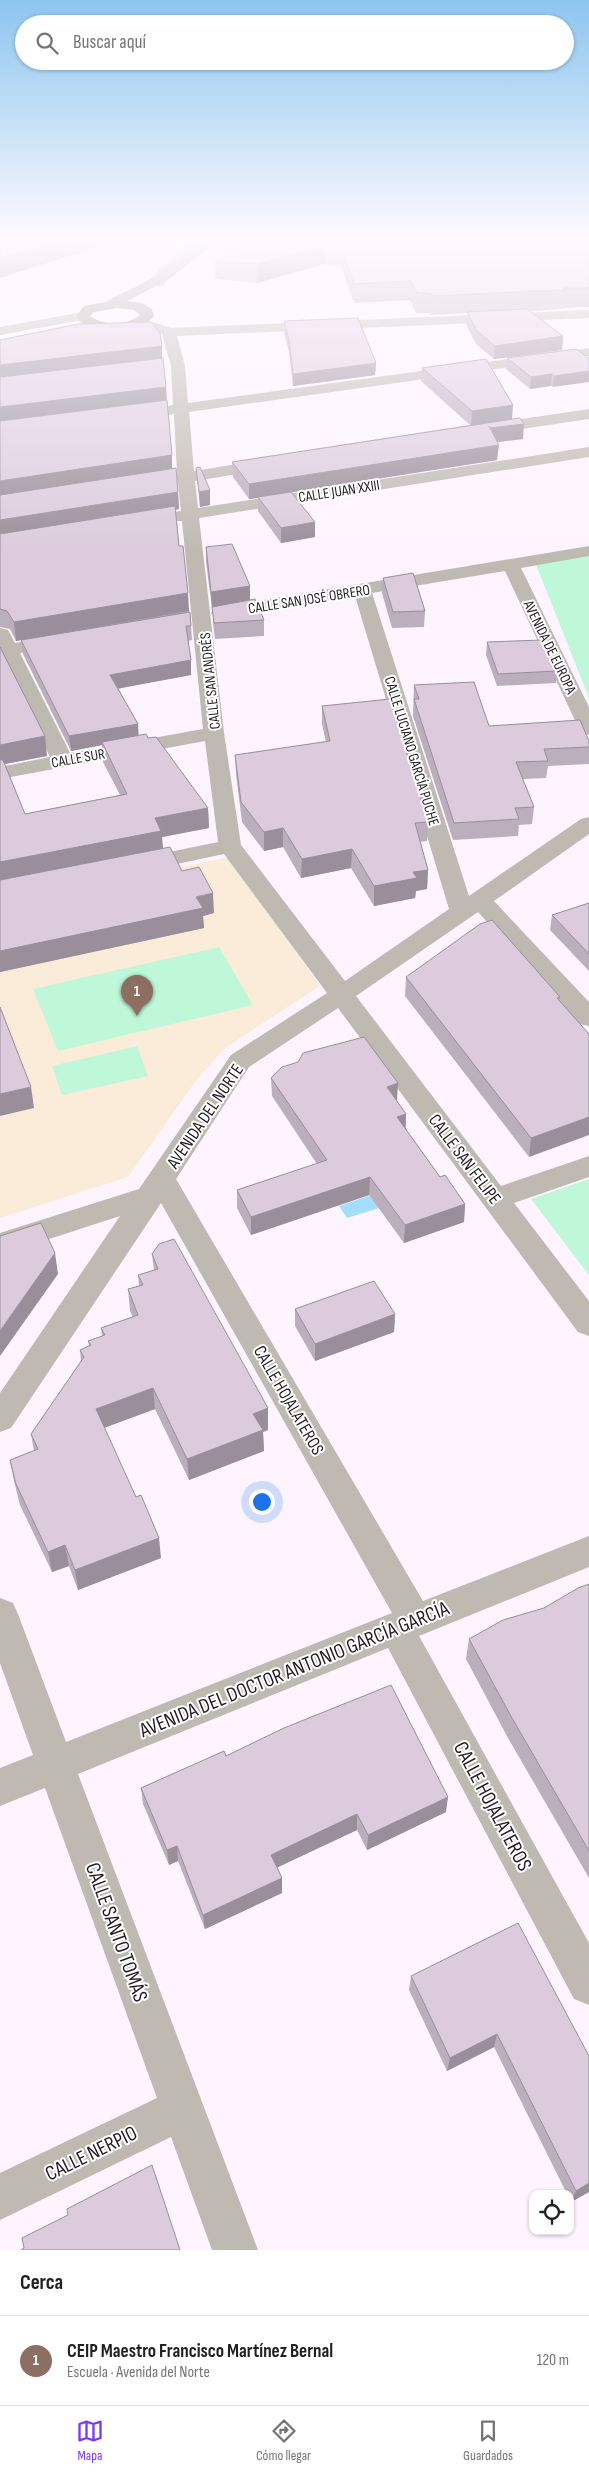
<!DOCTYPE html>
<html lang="es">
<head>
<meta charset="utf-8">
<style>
	body { margin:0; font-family:"Sofia Sans Condensed",sans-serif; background:#f2f2f2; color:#202124 }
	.controls { position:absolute; right:15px; bottom:15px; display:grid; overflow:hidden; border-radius:10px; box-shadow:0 1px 4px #0004 }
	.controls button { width:45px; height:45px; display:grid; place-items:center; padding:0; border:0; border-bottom:1px solid #e0e0e0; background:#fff; color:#202124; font:25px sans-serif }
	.you { position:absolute; left:261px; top:1501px; width:18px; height:18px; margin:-12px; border:4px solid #fff; border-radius:50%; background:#1a73e8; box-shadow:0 0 0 8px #1a73e833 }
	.badge { display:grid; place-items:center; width:32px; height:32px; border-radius:50%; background:#7c3aed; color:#fff; font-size:16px; font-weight:700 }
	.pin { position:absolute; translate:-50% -41px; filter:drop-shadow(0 1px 2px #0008) }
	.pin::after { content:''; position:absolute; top:26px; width:18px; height:15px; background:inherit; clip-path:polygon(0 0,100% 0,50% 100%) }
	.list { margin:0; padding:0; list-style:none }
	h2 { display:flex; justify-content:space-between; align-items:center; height:65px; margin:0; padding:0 20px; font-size:21px }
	h2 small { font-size:16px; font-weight:400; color:#757577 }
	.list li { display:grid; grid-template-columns:32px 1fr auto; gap:15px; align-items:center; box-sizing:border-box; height:90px; padding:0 20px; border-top:1px solid #e0e0e0 }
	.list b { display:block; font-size:19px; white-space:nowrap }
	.list p { margin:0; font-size:16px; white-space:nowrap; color:#757577 }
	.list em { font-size:16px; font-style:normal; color:#757577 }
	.icon { flex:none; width:28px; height:28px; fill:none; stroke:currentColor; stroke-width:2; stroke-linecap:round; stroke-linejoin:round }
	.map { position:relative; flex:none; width:589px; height:2250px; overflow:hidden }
	.search { position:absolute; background:#fff; box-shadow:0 1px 4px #0004; left:15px; right:15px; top:15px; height:55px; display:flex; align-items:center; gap:12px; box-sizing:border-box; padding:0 18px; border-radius:28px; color:#757577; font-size:19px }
	.sheet { height:155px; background:#fff }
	nav { display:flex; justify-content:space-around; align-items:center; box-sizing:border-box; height:70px; border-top:1px solid #e0e0e0; background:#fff; font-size:14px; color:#757577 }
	nav a { display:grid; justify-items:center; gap:2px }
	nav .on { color:#7c3aed }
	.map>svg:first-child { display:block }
	.education { fill:#faecd8 }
	.green { fill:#bff8d8 }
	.water { fill:#a3defa }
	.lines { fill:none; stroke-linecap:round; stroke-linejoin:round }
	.minor { fill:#beb9b1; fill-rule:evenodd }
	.secondary { fill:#a29b8e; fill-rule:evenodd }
	.wall { fill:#bcafbd }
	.shaded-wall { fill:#998e9a }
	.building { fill:#dbcbdc; stroke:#998e9a }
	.labels { text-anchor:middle; stroke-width:4; stroke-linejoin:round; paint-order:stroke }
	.far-street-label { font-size:15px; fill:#231d23; stroke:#fff }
	.street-label { font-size:18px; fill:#231d23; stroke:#fff }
	.near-street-label { font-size:21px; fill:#231d23; stroke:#fff }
</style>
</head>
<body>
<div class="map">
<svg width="589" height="2250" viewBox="0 0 589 2250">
	<rect width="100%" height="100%" fill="#fef4ff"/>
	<polygon class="education" points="229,857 320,986 228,1046 217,1057 200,1075 128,1177 0,1218 0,905"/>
	<g class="green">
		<polygon points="589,555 589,698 536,565"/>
		<polygon points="219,947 253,1005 58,1051 33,989"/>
		<polygon points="137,1046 148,1076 62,1095 52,1066"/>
		<polygon points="589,1179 589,1275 531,1199"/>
	</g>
	<polygon class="water" points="380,1192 389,1205 347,1218 339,1206"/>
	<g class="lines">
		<g class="minor">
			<polygon points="191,241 204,241 170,272 163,286 153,286 151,283 159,267"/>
			<polygon points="589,310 589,318 177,336 185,366 188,403 589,348 589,356 189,412 194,471 269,459 275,460 277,464 275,468 269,469 195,481 198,508 589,447 589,457 199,518 224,733 241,845 345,981 449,909 355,596 221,619 214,617 211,613 214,609 221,607 589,546 589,556 521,568 589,707 589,735 582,733 579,729 505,571 372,593 469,896 581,819 589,817 589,834 494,901 589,1002 589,1026 580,1024 478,912 356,996 501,1186 589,1156 589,1177 514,1203 589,1301 589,1336 578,1332 338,1008 249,1067 176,1179 423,1601 589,1536 589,1567 419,1636 589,1943 589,2005 574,1999 388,1648 78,1774 258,2250 212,2250 171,2137 0,2220 0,2173 157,2098 45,1788 0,1806 0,1768 33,1755 0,1663 0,1598 13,1603 18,1614 66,1742 392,1613 161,1203 11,1428 0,1432 0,1393 120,1216 0,1255 0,1233 139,1189 231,1055 327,993 224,854 139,872 131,870 127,865 131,860 218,842 205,741 0,779 0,767 50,757 2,657 0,657 0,628 8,630 15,643 58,635 65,637 68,641 65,645 20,653 70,753 203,729 182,521 167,521 164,517 167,513 181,511 178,483 162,484 160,480 162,476 177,473 174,414 165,416 157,411 159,408 173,405 171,366 162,334 148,329 146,326 148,323 153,322 171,328"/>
			<polygon points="83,312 88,313 90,316 88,319 0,335 0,327"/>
			<polygon points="589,409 589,419 487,434 479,429 487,424"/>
		</g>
		<path class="secondary" d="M204 241H217L169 279 127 301 142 303 152 309 154 316C140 335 87 338 76 316L84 306 105 302 147 281ZM117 308 134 310 140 315C127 326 104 326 90 316L94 312Z"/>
	</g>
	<g class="wall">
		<polygon points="123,241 138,241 132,244"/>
		<polygon points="243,241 589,241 589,307 562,308 562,309 529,311 563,336 562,350 494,359 476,344 466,325 467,313 431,315 430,313 416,313 410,300 354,303 341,266 325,264 257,283 215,279 215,261"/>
		<polygon points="284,321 376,363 375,375 293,386 289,352 284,333"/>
		<polygon points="0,340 162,346 162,358 166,387 172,468 178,492 179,509 176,510 179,546 191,626 192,640 188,641 191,675 118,688 138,724 138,736 148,738 208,808 209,828 162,837 163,848 182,871 214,913 203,916 204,928 0,972 0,647 47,756 4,764 25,814 120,795 103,762 102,745 71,751 23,654 21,640 16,641 10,629 0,627"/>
		<polygon points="507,358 589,358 553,387 551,386 530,389 506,369"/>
		<polygon points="422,368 512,419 523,439 497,442 497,460 291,492 315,522 315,537 281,543 258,511 258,498 249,499 233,477 232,462 470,425 421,381"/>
		<polygon points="196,468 210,505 200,507"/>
		<polygon points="206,547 250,600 264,620 264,636 215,639 213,623 213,608 212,608 206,562"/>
		<polygon points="383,578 425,611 424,627 392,628 382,593"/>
		<polygon points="487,642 557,671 556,683 497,686 486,655"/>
		<polygon points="414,685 489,726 589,741 589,764 548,766 546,778 523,779 534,807 532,824 519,825 518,836 453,840 413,716"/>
		<polygon points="322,706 428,822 427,841 420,842 428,870 427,889 416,891 415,898 374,906 351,868 301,878 283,847 264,851 242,822 236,774 235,755 326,742 322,724"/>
		<polygon points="589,903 589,971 550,930 552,915"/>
		<polygon points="406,977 560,997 529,1157 405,996"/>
		<polygon points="271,1078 397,1101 406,1114 406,1129 440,1177 465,1204 464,1222 404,1243 369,1195 251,1235 237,1208 237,1190 317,1164 272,1096"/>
		<polygon points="152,1254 268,1408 268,1430 263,1432 264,1451 189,1480 155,1409 104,1428 161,1558 78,1590 69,1566 52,1572 20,1505 14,1481 10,1460 34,1451 31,1434 81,1361 80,1350 89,1346 88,1341 102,1336 101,1328 133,1317 130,1311 128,1289 139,1286 138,1275 154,1270"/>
		<polygon points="295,1309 395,1314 394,1332 315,1361 295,1326"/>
		<polygon points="589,1584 589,1878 508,1738 466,1659 469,1639 544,1608"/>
		<polygon points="226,1756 446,1812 367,1850 357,1830 277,1867 282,1878 282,1893 205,1929 178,1861 169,1865 143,1804 141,1788"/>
		<polygon points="411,1976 589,2056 589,2192 571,2202 570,2200 570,2194 567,2194 494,2047 447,2071 409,1990"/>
	</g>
	<g class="shaded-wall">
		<polygon points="56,241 122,241 102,246 0,278 0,258"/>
		<polygon points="131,241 138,241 132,244"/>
		<polygon points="326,245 325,264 257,283 257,264"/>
		<polygon points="563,336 562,350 494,359 495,346"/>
		<polygon points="162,346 162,362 0,382 0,365"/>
		<polygon points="376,363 375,375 293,386 293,374"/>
		<polygon points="589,371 589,382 553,387 554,376"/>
		<polygon points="552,374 551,386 530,389 531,377"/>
		<polygon points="166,387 167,404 0,424 0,407"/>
		<polygon points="513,405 512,419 471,426 472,411"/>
		<polygon points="524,424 523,439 489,443 490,428"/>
		<polygon points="499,445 497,460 249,499 249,484"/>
		<polygon points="172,455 172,472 0,499 0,481"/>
		<polygon points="210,490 210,505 200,507 199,492"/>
		<polygon points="178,492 179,509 0,538 0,520"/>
		<polygon points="315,522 315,537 281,543 281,528"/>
		<polygon points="250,586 250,601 212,608 211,592"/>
		<polygon points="188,593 189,611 16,641 14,622"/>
		<polygon points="191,660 191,675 111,690 110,675"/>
		<polygon points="138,724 139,739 102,742 102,745 71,751 69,736"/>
		<polygon points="45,736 47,756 0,765 0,745"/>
		<polygon points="208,808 209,828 162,837 163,851 0,883 0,862 155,818"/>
		<polygon points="283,828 283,847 264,851 264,832"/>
		<polygon points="352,849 351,868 301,878 302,859"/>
		<polygon points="428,870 427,889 416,891 415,898 374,906 374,886 413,872"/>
		<polygon points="213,893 214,913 203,916 204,928 0,972 0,951"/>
		<polygon points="398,1083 397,1101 387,1087"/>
		<polygon points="31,1087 34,1108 0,1116 0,1094"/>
		<polygon points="406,1114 405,1132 397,1117"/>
		<polygon points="589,1117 589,1135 529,1157 531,1138"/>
		<polygon points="370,1177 369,1195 251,1235 251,1217"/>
		<polygon points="465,1204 464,1222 404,1243 405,1225"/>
		<polygon points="55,1253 58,1274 0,1356 0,1331"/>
		<polygon points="395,1314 394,1332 315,1361 315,1344"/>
		<polygon points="153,1388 155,1409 98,1430 96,1409"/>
		<polygon points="268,1408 268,1430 263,1432 264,1451 189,1480 187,1459 253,1414"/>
		<polygon points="159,1538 161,1558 78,1590 75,1570"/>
		<polygon points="65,1545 69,1566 52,1572 48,1552"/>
		<polygon points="448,1797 446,1812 367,1850 368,1835"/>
		<polygon points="357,1814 357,1830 272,1870 271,1855"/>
		<polygon points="177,1846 178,1861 169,1865 167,1850"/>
		<polygon points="282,1878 282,1893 205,1929 203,1915"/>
		<polygon points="497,2034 494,2047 447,2071 450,2058"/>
		<polygon points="589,2183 589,2192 571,2202 576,2191"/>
	</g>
	<g class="building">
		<polygon points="0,241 56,241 0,258"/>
		<polygon points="243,241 589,241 589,288 563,288 564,290 432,296 431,293 417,293 411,281 354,284 341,247 326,245 257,264 215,261"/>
		<polygon points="527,309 563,336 495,346 477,331 467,312"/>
		<polygon points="358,318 376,363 293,374 289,340 284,321"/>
		<polygon points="151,322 160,333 162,346 0,365 0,340 78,324"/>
		<polygon points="576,349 589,358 589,371 554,376 552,374 531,377 507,358"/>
		<polygon points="163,358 166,387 0,407 0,377"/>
		<polygon points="486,359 513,405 472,411 422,368"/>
		<polygon points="167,400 172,455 0,481 0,421"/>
		<polygon points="520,418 524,424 490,428 489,426 499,445 249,484 232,462"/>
		<polygon points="200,467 210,490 199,492 196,468"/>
		<polygon points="176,468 178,492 0,520 0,495"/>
		<polygon points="291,492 315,522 281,528 258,497"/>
		<polygon points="175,506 179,546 183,546 188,593 14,622 7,611 0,609 0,534"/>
		<polygon points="232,544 250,586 211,592 206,547"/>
		<polygon points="413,573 425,611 393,612 383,578"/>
		<polygon points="255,599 264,620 214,623 212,607"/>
		<polygon points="190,612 191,626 186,626 191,660 110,675 138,724 69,736 21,640"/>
		<polygon points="542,640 557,671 498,674 487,642"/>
		<polygon points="0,647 45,736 0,745"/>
		<polygon points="474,682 489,726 580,720 589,741 589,747 544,749 548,761 516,762 534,807 515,808 519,819 454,823 414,699 419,699 414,685"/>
		<polygon points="390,699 428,822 415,823 428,870 413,872 417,878 374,886 352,849 302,859 283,828 264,832 241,802 235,755 330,741 322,706"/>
		<polygon points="146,734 148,738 156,737 208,808 155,818 161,831 0,862 0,760 3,760 25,814 127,794 102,742"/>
		<polygon points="170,847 182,871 199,867 213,893 196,897 203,908 0,951 0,880"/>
		<polygon points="589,903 589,954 552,915"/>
		<polygon points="492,920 560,997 557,998 589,1034 589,1117 531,1138 406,977 480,924"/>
		<polygon points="0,1007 31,1087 0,1094"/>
		<polygon points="364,1037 398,1083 387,1087 406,1114 397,1117 440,1177 445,1175 465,1204 405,1225 370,1177 251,1217 237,1190 327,1160 271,1078 282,1067 298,1062 303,1053"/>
		<polygon points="41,1223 55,1253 0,1331 0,1236"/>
		<polygon points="174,1239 268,1408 253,1414 263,1430 187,1459 153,1388 96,1409 136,1497 141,1495 159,1538 75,1570 65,1545 48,1552 16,1484 10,1460 38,1449 31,1434 84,1357 80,1350 91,1345 88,1341 105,1335 101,1328 138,1315 128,1289 143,1285 138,1275 158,1269 152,1254 159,1244"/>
		<polygon points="374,1281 395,1314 315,1344 295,1309"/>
		<polygon points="589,1584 589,1851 512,1718 469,1639 503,1620 544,1608 578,1588"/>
		<polygon points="391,1685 448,1797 368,1835 357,1814 271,1855 282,1878 203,1915 177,1846 167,1850 141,1788 224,1751 226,1756 284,1728"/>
		<polygon points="518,1923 589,2056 589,2183 576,2191 497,2034 450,2058 411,1976"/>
		<polygon points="152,2165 180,2250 21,2250 24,2248 22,2238 68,2215 67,2209"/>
	</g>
	<linearGradient id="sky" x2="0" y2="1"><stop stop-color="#8cc5ef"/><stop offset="0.43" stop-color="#fffaff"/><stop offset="1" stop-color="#fffaff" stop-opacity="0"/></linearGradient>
	<rect width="589" height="556" fill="url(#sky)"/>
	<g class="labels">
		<g class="far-street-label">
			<text transform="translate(339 491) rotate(-9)" y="5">CALLE JUAN XXIII</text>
			<text transform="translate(309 599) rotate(-9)" y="5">CALLE SAN JOSÉ OBRERO</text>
			<text transform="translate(550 647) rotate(64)" y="5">AVENIDA DE EUROPA</text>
			<text transform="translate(210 681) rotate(-96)" y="5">CALLE SAN ANDRÉS</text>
			<text transform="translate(412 751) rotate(73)" y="5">CALLE LUCIANO GARCÍA PUCHE</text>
			<text transform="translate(78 758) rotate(-10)" y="5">CALLE SUR</text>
		</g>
		<g class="street-label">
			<text transform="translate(205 1116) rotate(-56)" y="6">AVENIDA DEL NORTE</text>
			<text transform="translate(465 1159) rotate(53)" y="6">CALLE SAN FELIPE</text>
			<text transform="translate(289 1400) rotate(60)" y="6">CALLE HOJALATEROS</text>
		</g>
		<g class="near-street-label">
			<text transform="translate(294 1669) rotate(-22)" y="7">AVENIDA DEL DOCTOR ANTONIO GARCÍA GARCÍA</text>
			<text transform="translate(493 1806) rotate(62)" y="7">CALLE HOJALATEROS</text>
			<text transform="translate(117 1932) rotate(70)" y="7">CALLE SANTO TOMÁS</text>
			<text transform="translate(91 2153) rotate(-26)" y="7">CALLE NERPIO</text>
		</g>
	</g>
</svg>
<div class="controls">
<button><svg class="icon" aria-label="locate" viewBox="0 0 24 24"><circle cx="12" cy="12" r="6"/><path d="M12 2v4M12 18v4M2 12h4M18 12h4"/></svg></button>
</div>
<div class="you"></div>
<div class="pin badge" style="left:137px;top:1016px;background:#8d6e63">1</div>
<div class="search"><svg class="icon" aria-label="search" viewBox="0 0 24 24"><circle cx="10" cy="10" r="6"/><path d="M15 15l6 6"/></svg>Buscar aquí</div>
</div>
<section class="sheet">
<h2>Cerca<small></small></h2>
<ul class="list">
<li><span class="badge" style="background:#8d6e63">1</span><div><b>CEIP Maestro Francisco Martínez Bernal</b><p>Escuela · Avenida del Norte</p></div><em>120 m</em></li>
</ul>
</section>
<nav>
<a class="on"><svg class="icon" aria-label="map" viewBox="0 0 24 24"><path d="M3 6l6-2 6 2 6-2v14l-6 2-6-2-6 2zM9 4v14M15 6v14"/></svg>Mapa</a>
<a><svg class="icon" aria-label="directions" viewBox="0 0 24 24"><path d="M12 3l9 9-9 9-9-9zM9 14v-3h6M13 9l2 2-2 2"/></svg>Cómo llegar</a>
<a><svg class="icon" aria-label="saved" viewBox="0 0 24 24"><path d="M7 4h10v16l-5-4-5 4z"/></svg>Guardados</a>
</nav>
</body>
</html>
